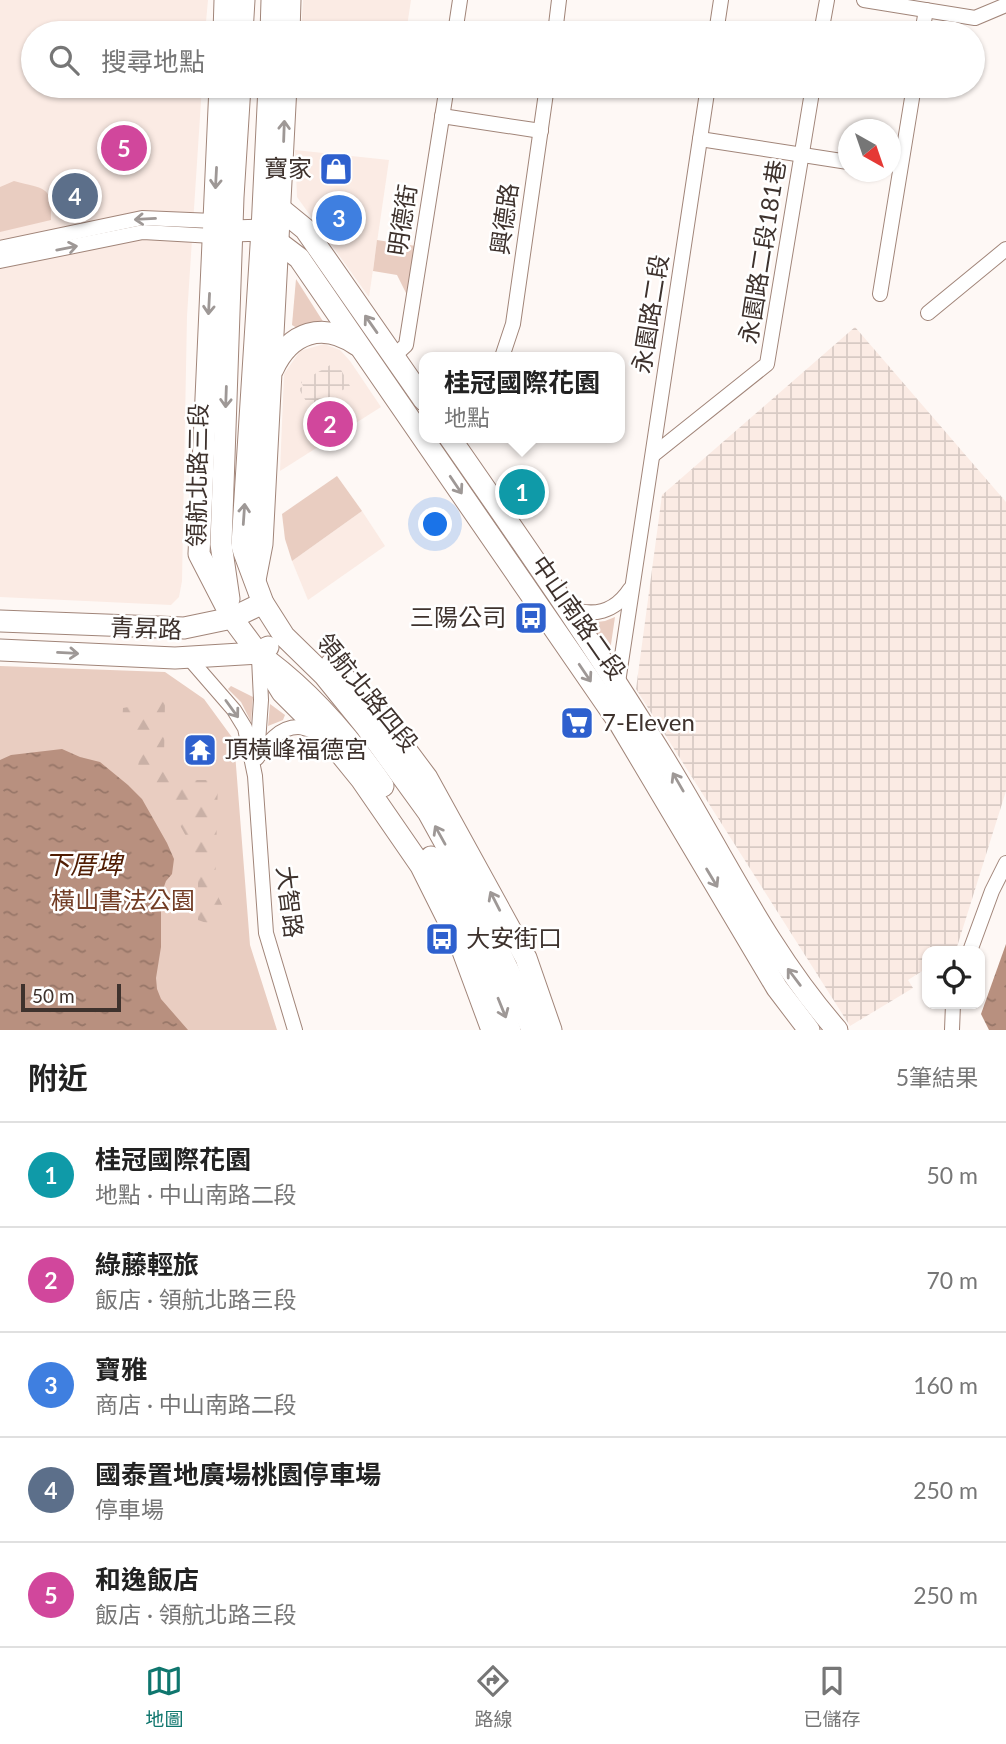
<!DOCTYPE html>
<html lang="zh-TW">
<head>
<meta charset="utf-8">
<style>
	body { margin:0; font-family:Lato,"Noto Sans TC",sans-serif; background:#f6f6f6; color:#222 }
	.controls { position:absolute; right:21px; bottom:21px; display:grid; overflow:hidden; border-radius:14px; box-shadow:0 2px 5px #0004 }
	.controls button { width:63px; height:63px; display:grid; place-items:center; padding:0; border:0; border-bottom:2px solid #e0e0e0; background:#fff; color:#222; font:35px sans-serif }
	.compass { position:absolute; left:838px; top:119px; width:63px; height:63px; border-radius:50%; background:#fff; box-shadow:0 2px 5px #0004; rotate:140deg }
	.scale { position:absolute; left:21px; bottom:18px; width:100px; box-sizing:border-box; padding-left:7px; border:4px solid #3e322d; border-top:0; font-size:19px; line-height:24px; white-space:nowrap; color:#3e322d; -webkit-text-stroke:5px #fff; paint-order:stroke }
	.you { position:absolute; left:436px; top:525px; width:24px; height:24px; margin:-18px; border:5px solid #fff; border-radius:50%; background:#1a73e8; box-shadow:0 0 0 10px #1a73e833 }
	.badge { display:grid; place-items:center; width:46px; height:46px; border-radius:50%; background:#0f766e; color:#fff; font-size:23px; font-weight:700 }
	.pin { position:absolute; translate:-50% -50%; border:4px solid #fff; box-shadow:0 2px 7px #0006 }
	.popup { position:absolute; left:419px; top:352px; width:206px; height:91px; box-sizing:border-box; display:grid; place-content:center; border-radius:14px; background:#fff; filter:drop-shadow(0 2px 5px #0005); font-size:23px; white-space:nowrap; color:#767676 }
	.popup b { font-size:26px; color:#222 }
	.popup::after { content:''; position:absolute; left:50%; top:100%; margin-left:-14px; border:14px solid transparent; border-top-color:#fff }
	.list { margin:0; padding:0; list-style:none }
	h2 { display:flex; justify-content:space-between; align-items:center; height:91px; margin:0; padding:0 28px; font-size:30px }
	h2 small { font-size:23px; font-weight:400; color:#767676 }
	.list li { display:grid; grid-template-columns:46px 1fr auto; gap:21px; align-items:center; box-sizing:border-box; height:105px; padding:0 28px; border-top:2px solid #e0e0e0 }
	.list b { display:block; font-size:26px; white-space:nowrap }
	.list p { margin:0; font-size:23px; white-space:nowrap; color:#767676 }
	.list em { font-size:23px; font-style:normal; color:#767676 }
	.icon { flex:none; width:38px; height:38px; fill:none; stroke:currentColor; stroke-width:2; stroke-linecap:round; stroke-linejoin:round }
	.map { position:relative; flex:none; width:1006px; height:1030px; overflow:hidden }
	.search { position:absolute; background:#fff; box-shadow:0 2px 5px #0004; left:21px; right:21px; top:21px; height:77px; display:flex; align-items:center; gap:18px; box-sizing:border-box; padding:0 24px; border-radius:38px; color:#767676; font-size:26px }
	.sheet { height:616px; background:#fff }
	nav { display:flex; justify-content:space-around; align-items:center; box-sizing:border-box; height:98px; border-top:2px solid #e0e0e0; background:#fff; font-size:19px; color:#767676 }
	nav a { display:grid; justify-items:center; gap:4px }
	nav .on { color:#0f766e }
	.map>svg:first-child { display:block }
	.built { fill:#fbebe4 }
	.industrial { fill:url(#industrial-grid) }
	.green { fill:#e9cdc1 }
	.forest { fill:url(#forest-firs) }
	.water { fill:url(#water-ripples) }
	.lines { fill:none; stroke-linecap:round; stroke-linejoin:round }
	.street-casing { stroke:#a18579; stroke-width:16 }
	.secondary-casing { stroke:#a18579; stroke-width:23 }
	.street { stroke:#fff; stroke-width:14 }
	.secondary { stroke:#fff; stroke-width:21 }
	.oneway { stroke:#9e9896 }
	.labels { text-anchor:middle; stroke-width:5; stroke-linejoin:round; paint-order:stroke }
	.poi-label { font-size:24px; fill:#3e322d; stroke:#fff; text-anchor:start }
	.street-label { font-size:24px; fill:#3e322d; stroke:#fff }
	.park-label { font-size:24px; fill:#723c24; stroke:#fff }
	.water-label { font-size:26px; font-style:italic; fill:#501d03; stroke:#fff }
</style>
</head>
<body>
<div class="map">
<svg width="1006" height="1030" viewBox="0 0 1006 1030">
	<defs>
		<pattern id="industrial-grid" width="8" height="8" patternUnits="userSpaceOnUse" patternTransform="scale(1.75)"><rect width="8" height="8" fill="#fbebe4"/><path d="M0 4h8M4 0v8" fill="none" stroke="#d8cac4"/></pattern>
		<pattern id="forest-firs" width="22" height="20" patternUnits="userSpaceOnUse" patternTransform="scale(1.75)"><rect width="22" height="20" fill="#e9cdc1"/><path d="M5 1l3.5 6h-7zM16 11l3.5 6h-7z" fill="#c9b0a6"/></pattern>
		<pattern id="water-ripples" width="26" height="14" patternUnits="userSpaceOnUse" patternTransform="scale(1.75)"><rect width="26" height="14" fill="#b8907f"/><path d="M2 4q2-2 4 0t4 0M15 11q2-2 4 0t4 0" fill="none" stroke="#977668"/></pattern>
	</defs>
	<rect width="100%" height="100%" fill="#fef8f5"/>
	<g class="built">
		<polygon points="0,0 208,0 205,33 33,33 33,86 202,86 187,316 182,581 179,597 171,605 0,597"/>
		<polygon points="303,0 411,0 406,33 301,33"/>
		<polygon points="295,150 389,160 369,297 297,197"/>
		<polygon points="324,344 340,350 350,361 381,407 280,471 284,374 300,351"/>
		<polygon points="362,511 385,546 308,600 292,561"/>
	</g>
	<g class="industrial">
		<polygon points="855,327 1006,502 1006,791 956,950 927,951 927,968 908,980 913,988 850,1026 636,689 662,495"/>
		<polygon points="332,364 336,370 340,368 350,386 310,408 299,389 303,386 301,382"/>
	</g>
	<g class="green">
		<path d="M14 181C45 190 52 184 51 220L0 232V187Z"/>
		<polygon points="377,240 416,246 407,295 397,275 373,271"/>
		<polygon points="296,279 324,323 297,328 292,325"/>
		<polygon points="337,476 362,511 292,561 285,539 282,514"/>
		<polygon points="615,617 610,651 607,652 589,623 605,621"/>
		<polygon points="0,666 165,672 204,699 234,740 250,945 277,1030 0,1030"/>
		<polygon points="231,686 253,697 251,722 241,702 228,689"/>
		<polygon points="270,704 285,715 283,720 268,726"/>
	</g>
	<polygon class="forest" points="165,700 164,758 181,780 218,780 215,890 225,911 212,925 198,920 198,858 170,807 137,772 141,748 122,724 123,708"/>
	<g class="water">
		<polygon points="62,749 80,757 100,762 128,785 142,799 167,843 174,859 172,874 166,881 161,895 161,947 156,978 157,989 161,999 188,1030 0,1030 0,760 11,755"/>
		<polygon points="1006,944 1006,1030 989,1030 981,1014"/>
	</g>
	<g class="lines">
		<defs>
			<g id="street">
				<polyline points="864,0 975,18 1006,5"/>
				<polyline points="455,33 460,0"/>
				<polyline points="555,33 559,0"/>
				<polyline points="716,33 721,0"/>
				<polyline points="821,33 827,0"/>
				<polyline points="922,33 926,10"/>
				<polyline points="442,116 541,131"/>
				<polyline points="700,139 848,162"/>
				<polyline points="0,248 142,218 214,221"/>
				<polyline points="0,261 143,232 213,236"/>
				<polyline points="880,294 914,86"/>
				<polyline points="928,313 1006,249"/>
				<polyline points="394,356 406,345 447,86"/>
				<polyline points="502,357 513,324 547,86"/>
				<polyline points="653,455 767,364 813,86"/>
				<path d="M567 607C593 618 615 612 630 589"/>
				<polyline points="188,657 234,710 245,728 255,776 266,933 295,1030"/>
				<polyline points="617,689 708,86"/>
				<polyline points="257,757 261,700 259,658"/>
				<path d="M257 758C267 744 279 727 298 727 305 727 314 732 321 734"/>
				<polyline points="970,951 992,891 1006,863"/>
				<polyline points="952,1030 953,1004"/>
			</g>
			<g id="secondary">
				<polyline points="224,33 225,0"/>
				<polyline points="242,33 244,0"/>
				<polyline points="271,33 272,0"/>
				<polyline points="289,33 290,0"/>
				<polyline points="220,86 199,554 232,618 258,653 282,692 326,736 361,779 421,866 461,946 492,1030"/>
				<polyline points="269,86 262,230 242,545 244,552 263,603 284,636 324,675 367,728 428,812 465,879 510,974 532,1030"/>
				<polyline points="272,202 305,229 424,400"/>
				<polyline points="213,236 232,231 262,230 299,258 620,724 777,988 809,1030"/>
				<path d="M273 369C290 332 323 321 357 345"/>
				<path d="M450 438C523 543 596 648 663 757 720 849 765 948 837 1030"/>
				<polyline points="255,580 262,544 286,86"/>
				<polyline points="229,599 221,544 233,197 240,86"/>
				<polyline points="0,621 184,628 232,618 263,603"/>
				<polyline points="0,650 175,658 258,653 268,647"/>
				<path d="M268 661C313 695 352 741 383 786"/>
				<polyline points="331,664 380,715 427,778 526,958 551,1030"/>
				<path d="M431 857C463 911 490 970 510 1030"/>
			</g>
		</defs>
		<use href="#street" class="street-casing"/>
		<use href="#secondary" class="secondary-casing"/>
		<use href="#street" class="street"/>
		<use href="#secondary" class="secondary"/>
	</g>
	<defs><path id="oneway-shaft" d="M-6 0H5M1.5-3L5.5 0L1.5 3" fill="none" stroke-width="1.6" stroke-linecap="round" stroke-linejoin="round" transform="scale(1.75)"/></defs>
	<g class="oneway">
		<use href="#oneway-shaft" transform="translate(284 131) rotate(-88)"/>
		<use href="#oneway-shaft" transform="translate(216 178) rotate(93)"/>
		<use href="#oneway-shaft" transform="translate(145 219) rotate(177)"/>
		<use href="#oneway-shaft" transform="translate(67 248) rotate(-11)"/>
		<use href="#oneway-shaft" transform="translate(209 304) rotate(93)"/>
		<use href="#oneway-shaft" transform="translate(371 324) rotate(-125)"/>
		<use href="#oneway-shaft" transform="translate(226 397) rotate(92)"/>
		<use href="#oneway-shaft" transform="translate(456 485) rotate(56)"/>
		<use href="#oneway-shaft" transform="translate(244 514) rotate(-86)"/>
		<use href="#oneway-shaft" transform="translate(68 653) rotate(3)"/>
		<use href="#oneway-shaft" transform="translate(585 673) rotate(56)"/>
		<use href="#oneway-shaft" transform="translate(232 709) rotate(54)"/>
		<use href="#oneway-shaft" transform="translate(678 782) rotate(-120)"/>
		<use href="#oneway-shaft" transform="translate(440 835) rotate(-119)"/>
		<use href="#oneway-shaft" transform="translate(712 878) rotate(59)"/>
		<use href="#oneway-shaft" transform="translate(495 901) rotate(-117)"/>
		<use href="#oneway-shaft" transform="translate(794 977) rotate(-127)"/>
		<use href="#oneway-shaft" transform="translate(502 1008) rotate(68)"/>
	</g>
	<defs>
		<symbol id="shop-square" viewBox="-11 -11 22 22"><rect x="-9" y="-9" width="18" height="18" rx="4" fill="#2e60ce" stroke="#fff"/><path d="M-5-2.5h2.3a2.7 3.5 0 0 1 5.4 0H5L5.5 6h-11ZM-1.5-2.5h3a1.5 2.3 0 0 0-3 0Z" fill="#fff"/></symbol>
		<symbol id="bus-square" viewBox="-11 -11 22 22"><rect x="-9" y="-9" width="18" height="18" rx="4" fill="#2e60ce" stroke="#fff"/><path d="M-5-6H5V4H4V6H2V4H-2V6H-4V4H-5ZM-3.5-4V0h7V-4ZM-3.5 1.2v1.5H-2V1.2ZM2 1.2v1.5H3.5V1.2Z" fill="#fff"/></symbol>
		<symbol id="supermarket-square" viewBox="-11 -11 22 22"><rect x="-9" y="-9" width="18" height="18" rx="4" fill="#2e60ce" stroke="#fff"/><path d="M-6-5.5h2.5l.6 2H6L4.5 2H-2.5L-4.4-4H-6ZM-1.5 3.2a1.3 1.3 0 1 0 .1 0ZM3 3.2a1.3 1.3 0 1 0 .1 0Z" fill="#fff"/></symbol>
		<symbol id="temple-square" viewBox="-11 -11 22 22"><rect x="-9" y="-9" width="18" height="18" rx="4" fill="#2e60ce" stroke="#fff"/><path d="M0-6L5-2H3V0L6.5 2.5H4V6H1.5V3h-3V6H-4V2.5H-6.5L-3 0V-2H-5Z" fill="#fff"/></symbol>
	</defs>
	<g fill-rule="evenodd">
		<use href="#shop-square" x="317" y="150" width="38" height="38"/>
		<use href="#bus-square" x="512" y="599" width="38" height="38"/>
		<use href="#supermarket-square" x="558" y="704" width="38" height="38"/>
		<use href="#temple-square" x="181" y="731" width="38" height="38"/>
		<use href="#bus-square" x="423" y="920" width="38" height="38"/>
	</g>
	<g class="labels">
		<g class="poi-label">
			<text x="312" y="177" text-anchor="end">寶家</text>
			<text x="506" y="626" text-anchor="end">三陽公司</text>
			<text x="602" y="731">7-Eleven</text>
			<text x="224" y="758">頂橫峰福德宮</text>
			<text x="466" y="947">大安街口</text>
		</g>
		<g class="street-label">
			<text transform="translate(505 219) rotate(-82)" y="8">興德路</text>
			<text transform="translate(403 220) rotate(-81)" y="8">明德街</text>
			<text transform="translate(763 252) rotate(-81)" y="8">永園路二段181巷</text>
			<text transform="translate(651 314) rotate(-81)" y="8">永園路二段</text>
			<text transform="translate(198 475) rotate(-89)" y="8">領航北路三段</text>
			<text transform="translate(578 618) rotate(55)" y="8">中山南路二段</text>
			<text transform="translate(146 629) rotate(2)" y="8">青昇路</text>
			<text transform="translate(367 693) rotate(51)" y="8">領航北路四段</text>
			<text transform="translate(289 902) rotate(83)" y="8">大智路</text>
		</g>
		<g class="park-label">
			<text x="123" y="909">橫山書法公園</text>
		</g>
		<g class="water-label">
			<text x="83" y="874">下厝埤</text>
		</g>
	</g>
</svg>
<div class="controls">
<button><svg class="icon" aria-label="locate" viewBox="0 0 24 24"><circle cx="12" cy="12" r="6"/><path d="M12 2v4M12 18v4M2 12h4M18 12h4"/></svg></button>
</div>
<svg class="compass" viewBox="-18 -18 36 36"><path d="M0-13l5 13h-10z" fill="#e53935"/><path d="M0 13l5-13h-10z" fill="#767676"/></svg>
<div class="scale">50 m</div>
<div class="you"></div>
<div class="pin badge" style="left:522px;top:492px;background:#0f9aa8">1</div>
<div class="popup"><b>桂冠國際花園</b>地點</div>
<div class="pin badge" style="left:330px;top:424px;background:#d1479c">2</div>
<div class="pin badge" style="left:339px;top:218px;background:#3f7fe0">3</div>
<div class="pin badge" style="left:75px;top:196px;background:#5c6f8a">4</div>
<div class="pin badge" style="left:124px;top:148px;background:#d1479c">5</div>
<div class="search"><svg class="icon" aria-label="search" viewBox="0 0 24 24"><circle cx="10" cy="10" r="6"/><path d="M15 15l6 6"/></svg>搜尋地點</div>
</div>
<section class="sheet">
<h2>附近<small>5筆結果</small></h2>
<ul class="list">
<li><span class="badge" style="background:#0f9aa8">1</span><div><b>桂冠國際花園</b><p>地點 · 中山南路二段</p></div><em>50 m</em></li>
<li><span class="badge" style="background:#d1479c">2</span><div><b>綠藤輕旅</b><p>飯店 · 領航北路三段</p></div><em>70 m</em></li>
<li><span class="badge" style="background:#3f7fe0">3</span><div><b>寶雅</b><p>商店 · 中山南路二段</p></div><em>160 m</em></li>
<li><span class="badge" style="background:#5c6f8a">4</span><div><b>國泰置地廣場桃園停車場</b><p>停車場</p></div><em>250 m</em></li>
<li><span class="badge" style="background:#d1479c">5</span><div><b>和逸飯店</b><p>飯店 · 領航北路三段</p></div><em>250 m</em></li>
</ul>
</section>
<nav>
<a class="on"><svg class="icon" aria-label="map" viewBox="0 0 24 24"><path d="M3 6l6-2 6 2 6-2v14l-6 2-6-2-6 2zM9 4v14M15 6v14"/></svg>地圖</a>
<a><svg class="icon" aria-label="directions" viewBox="0 0 24 24"><path d="M12 3l9 9-9 9-9-9zM9 14v-3h6M13 9l2 2-2 2"/></svg>路線</a>
<a><svg class="icon" aria-label="saved" viewBox="0 0 24 24"><path d="M7 4h10v16l-5-4-5 4z"/></svg>已儲存</a>
</nav>
</body>
</html>
